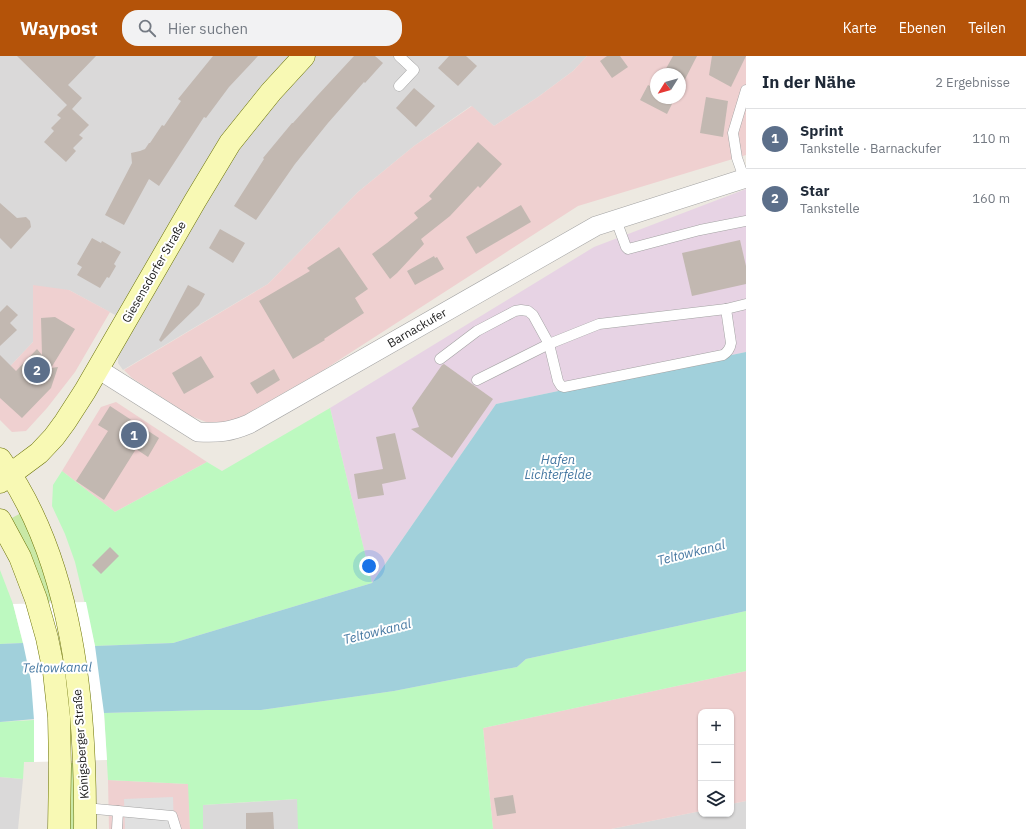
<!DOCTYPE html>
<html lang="de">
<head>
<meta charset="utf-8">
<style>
	body { margin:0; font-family:"IBM Plex Sans",sans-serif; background:#f2f2f3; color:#1f2937 }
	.controls { position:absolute; right:12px; bottom:12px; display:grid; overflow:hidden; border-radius:8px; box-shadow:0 1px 3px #0004 }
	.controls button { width:36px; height:36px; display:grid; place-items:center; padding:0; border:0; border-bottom:1px solid #e0e1e3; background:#fff; color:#1f2937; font:20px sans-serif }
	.compass { position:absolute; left:650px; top:12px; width:36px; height:36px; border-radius:50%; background:#fff; box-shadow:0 1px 3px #0004; rotate:233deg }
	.you { position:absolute; left:369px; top:510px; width:14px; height:14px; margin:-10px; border:3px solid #fff; border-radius:50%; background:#1a73e8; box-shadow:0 0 0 6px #1a73e833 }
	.badge { display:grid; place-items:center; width:26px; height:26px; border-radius:50%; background:#b45309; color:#fff; font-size:13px; font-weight:700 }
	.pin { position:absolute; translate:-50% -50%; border:2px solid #fff; box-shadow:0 1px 4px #0006 }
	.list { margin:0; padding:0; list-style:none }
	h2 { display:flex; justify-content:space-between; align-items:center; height:52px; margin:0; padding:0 16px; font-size:17px }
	h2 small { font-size:13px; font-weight:400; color:#747a83 }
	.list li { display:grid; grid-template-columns:26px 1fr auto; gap:12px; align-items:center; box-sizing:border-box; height:60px; padding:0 16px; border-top:1px solid #e0e1e3 }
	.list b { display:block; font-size:15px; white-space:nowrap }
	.list p { margin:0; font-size:13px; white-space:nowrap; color:#747a83 }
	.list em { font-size:13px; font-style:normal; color:#747a83 }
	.icon { flex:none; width:22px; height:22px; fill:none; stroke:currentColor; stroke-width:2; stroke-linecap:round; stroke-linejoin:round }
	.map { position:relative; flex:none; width:746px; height:773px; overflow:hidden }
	header { display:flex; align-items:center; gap:24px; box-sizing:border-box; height:56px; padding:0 20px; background:#b45309; color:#fff }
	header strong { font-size:19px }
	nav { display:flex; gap:22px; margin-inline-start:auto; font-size:14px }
	.search { width:280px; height:36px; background:#f2f2f3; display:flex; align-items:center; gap:10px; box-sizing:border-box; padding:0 14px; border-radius:16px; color:#747a83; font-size:15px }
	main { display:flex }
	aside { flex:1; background:#fff }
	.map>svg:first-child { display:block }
	.residential { fill:#dad9d9 }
	.commercial { fill:#efd0d0; fill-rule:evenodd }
	.industrial { fill:#e7d3e4 }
	.grass { fill:#c9e8a6 }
	.park { fill:#bdf9c0 }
	.parking { fill:#e0e0e0 }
	.water { fill:#a1d0db }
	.pier { fill:#fff }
	.building { fill:#c2b8b1 }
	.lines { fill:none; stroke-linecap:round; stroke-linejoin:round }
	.lane-casing { stroke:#a3a3a3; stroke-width:11 }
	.street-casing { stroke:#a3a3a3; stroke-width:20 }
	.secondary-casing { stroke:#697105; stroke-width:23 }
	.lane { stroke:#fff; stroke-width:10 }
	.street { stroke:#fff; stroke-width:19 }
	.secondary { stroke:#f8f9b4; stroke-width:22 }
	.labels { text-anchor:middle; stroke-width:4; stroke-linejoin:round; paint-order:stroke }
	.street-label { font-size:12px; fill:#1c1c1c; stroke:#fff }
	.water-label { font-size:13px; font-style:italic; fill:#4678a2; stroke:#fff }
</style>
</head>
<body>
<header>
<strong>Waypost</strong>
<div class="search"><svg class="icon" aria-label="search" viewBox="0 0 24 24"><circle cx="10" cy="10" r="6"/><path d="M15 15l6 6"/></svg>Hier suchen</div>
<nav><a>Karte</a><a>Ebenen</a><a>Teilen</a></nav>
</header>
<main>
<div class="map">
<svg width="746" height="773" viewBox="0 0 746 773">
	<rect width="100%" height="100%" fill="#ede9e1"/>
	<g class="residential">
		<polygon points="0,0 292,0 195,125 177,154 117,260 69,234 33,286 0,321"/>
		<polygon points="315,0 587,0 573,15 538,41 494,70 471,50 414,90 358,136 268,228 123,314 118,307 119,296 201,150 257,67"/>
		<polygon points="0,721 23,723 18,773 0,773"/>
		<polygon points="298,743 298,773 203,773 203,749"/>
		<polygon points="746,745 746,773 611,773 701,755 701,758 731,758 731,748"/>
	</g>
	<g class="commercial">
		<path d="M587 0H746V99L578 150 322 315 236 364 217 367 206 366 191 360 132 322 124 314 268 228 358 136 414 90 472 50 494 70 538 41 573 15ZM656 18H680V42H656Z"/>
		<polygon points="33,229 69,234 110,256 75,316 47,352 26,375 12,376 0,364 0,321 33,286"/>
		<polygon points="116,346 207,406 115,456 62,415 101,351"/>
		<polygon points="746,615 746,745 731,748 731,656 701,656 701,755 611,773 493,773 483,672"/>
		<polygon points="108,724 189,728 190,773 109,773"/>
	</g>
	<polygon class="industrial" points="746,133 746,296 496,348 372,527 330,352 594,191"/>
	<g class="grass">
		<polygon points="23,456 37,494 52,545 46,546 10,463"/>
		<polygon points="70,707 76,707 77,773 70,773"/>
	</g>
	<g class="park">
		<polygon points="330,352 372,527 173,587 95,590 75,506 65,478 52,450 53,429 62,415 115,456 207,406 222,415"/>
		<polygon points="0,514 13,548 23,587 0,588"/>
		<polygon points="746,555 746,615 483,672 493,773 298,773 297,743 203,749 203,773 190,773 188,728 108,724 104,657 206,654 261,654 394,635 517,611 526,603"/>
		<polygon points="34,664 34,706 24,706 23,723 0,721 0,666"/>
	</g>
	<polygon class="parking" points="173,741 174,773 125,773 124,743"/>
	<polygon class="water" points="746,296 746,555 526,603 517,611 394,635 261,654 206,654 104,657 0,666 0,588 23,587 95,590 173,587 372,527 496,348"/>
	<polygon class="pier" points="86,546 95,590 104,657 107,704 34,706 34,664 31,625 23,587 13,548"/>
	<g class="building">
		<polygon points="17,0 96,0 68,29 82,42 72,53 89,69 79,79 83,82 73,92 76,95 66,106 44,86 54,75 51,72 61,62 57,59 67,49"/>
		<polygon points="213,0 258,0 229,31 206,62 204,61 159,130 149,123 124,169 105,159 132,107 131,97 140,95 145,93 149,87 150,87 162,69 164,70 181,45 178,43"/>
		<polygon points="354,0 375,0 383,7 365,27 364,26 328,67 295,108 256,164 234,150 264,103 263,102 292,67 293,67 317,40"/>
		<polygon points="449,0 466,0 477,10 458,30 438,12"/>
		<polygon points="607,0 620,0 628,11 612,22 600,5"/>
		<polygon points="673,0 697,0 680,33 680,18 663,18"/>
		<polygon points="712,0 746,0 731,31 709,19"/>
		<polygon points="648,29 656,33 656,42 675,42 667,58 640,44"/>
		<polygon points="414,32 435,50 416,71 396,52"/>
		<polygon points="706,41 728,45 723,81 700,77"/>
		<polygon points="478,86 502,108 480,132 478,130 450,160 421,183 424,188 397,217 390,223 372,198 387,187 418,162 414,157 432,143 429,140"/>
		<polygon points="0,147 17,162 26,161 30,165 31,171 11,193 0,182"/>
		<polygon points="521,149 531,166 476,198 466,181"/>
		<polygon points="220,173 245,187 233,207 209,192"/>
		<polygon points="92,182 101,187 102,185 121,196 114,208 116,210 109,222 107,221 100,232 77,219 82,211 77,208"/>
		<polygon points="740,184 746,210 746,228 692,240 682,197"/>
		<polygon points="339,191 368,233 355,242 364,257 324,283 325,284 293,303 259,245 310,215 307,212"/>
		<polygon points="434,200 435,202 437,201 444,213 415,229 407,215"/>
		<polygon points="188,229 205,238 199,249 161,286 159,284"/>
		<polygon points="7,249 18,259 10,267 17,274 0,290 0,256"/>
		<polygon points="55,261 75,273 51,312 58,311 51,332 22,362 0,342 0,299 16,315 37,293 42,299 41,262"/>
		<polygon points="201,300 214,321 184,338 172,317"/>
		<polygon points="444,308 493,343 452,402 411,373 419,371 412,352 442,309"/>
		<polygon points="274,313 280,324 257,338 250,327"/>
		<polygon points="110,350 159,382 148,401 136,393 104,444 76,425 108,375 98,369"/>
		<polygon points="395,377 406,423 382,428 384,439 358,443 354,418 383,413 376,381"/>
		<polygon points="110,491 119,500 101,518 92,509"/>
		<polygon points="513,739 516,757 497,760 494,742"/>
		<polygon points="273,756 274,773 246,773 246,757"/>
	</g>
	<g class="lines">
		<defs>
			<g id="lane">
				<polyline points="399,30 414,14 399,0"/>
				<polyline points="744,122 737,102 733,77 746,34"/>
				<polyline points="616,164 626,191 628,193 700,174 746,165"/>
				<path d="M440 303 477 275 515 255 521 254 528 255 533 259 549 288 558 325 561 330 564 331 723 299C728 296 730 293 731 287L726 253"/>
				<polyline points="477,324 549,288 599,268 726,253 746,248"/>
				<polyline points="85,752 172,760 176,773"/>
				<polyline points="117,773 118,755"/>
			</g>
			<path id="street" d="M98 313 198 376C219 377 230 376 249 368L596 170 746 122"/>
			<g id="secondary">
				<path d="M0 403C74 505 86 652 85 773"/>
				<polyline points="0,426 39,397 54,381 65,366 85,335 195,145 230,87 271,36 304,0"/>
				<polyline points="0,464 20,501 36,543 47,582 54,616 59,661 60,710 59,773"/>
			</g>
		</defs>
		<use href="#lane" class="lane-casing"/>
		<use href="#street" class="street-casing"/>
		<use href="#secondary" class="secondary-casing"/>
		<use href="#lane" class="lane"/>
		<use href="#street" class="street"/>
		<use href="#secondary" class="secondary"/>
	</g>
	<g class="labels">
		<g class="street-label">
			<text transform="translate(154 216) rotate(-60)" y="4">Giesensdorfer Straße</text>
			<text transform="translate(417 272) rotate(-30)" y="4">Barnackufer</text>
			<text transform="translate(81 688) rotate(-94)" y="4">Königsberger Straße</text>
		</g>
		<g class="water-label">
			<text x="558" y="408">Hafen<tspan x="558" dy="15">Lichterfelde</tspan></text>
			<text transform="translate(691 496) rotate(-14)" y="5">Teltowkanal</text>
			<text transform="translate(377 575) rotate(-14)" y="5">Teltowkanal</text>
			<text transform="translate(57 611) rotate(-1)" y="5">Teltowkanal</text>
		</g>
	</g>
</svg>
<div class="controls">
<button>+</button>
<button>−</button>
<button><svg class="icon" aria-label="layers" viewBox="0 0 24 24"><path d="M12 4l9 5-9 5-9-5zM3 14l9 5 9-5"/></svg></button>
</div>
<svg class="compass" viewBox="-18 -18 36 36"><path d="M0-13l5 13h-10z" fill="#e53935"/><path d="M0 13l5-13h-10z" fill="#747a83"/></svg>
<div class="you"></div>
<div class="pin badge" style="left:134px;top:379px;background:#5c6f8a">1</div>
<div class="pin badge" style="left:37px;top:314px;background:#5c6f8a">2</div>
</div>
<aside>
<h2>In der Nähe<small>2 Ergebnisse</small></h2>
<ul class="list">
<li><span class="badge" style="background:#5c6f8a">1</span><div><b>Sprint</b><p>Tankstelle · Barnackufer</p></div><em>110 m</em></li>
<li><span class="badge" style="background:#5c6f8a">2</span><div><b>Star</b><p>Tankstelle</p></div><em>160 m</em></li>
</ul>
</aside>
</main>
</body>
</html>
